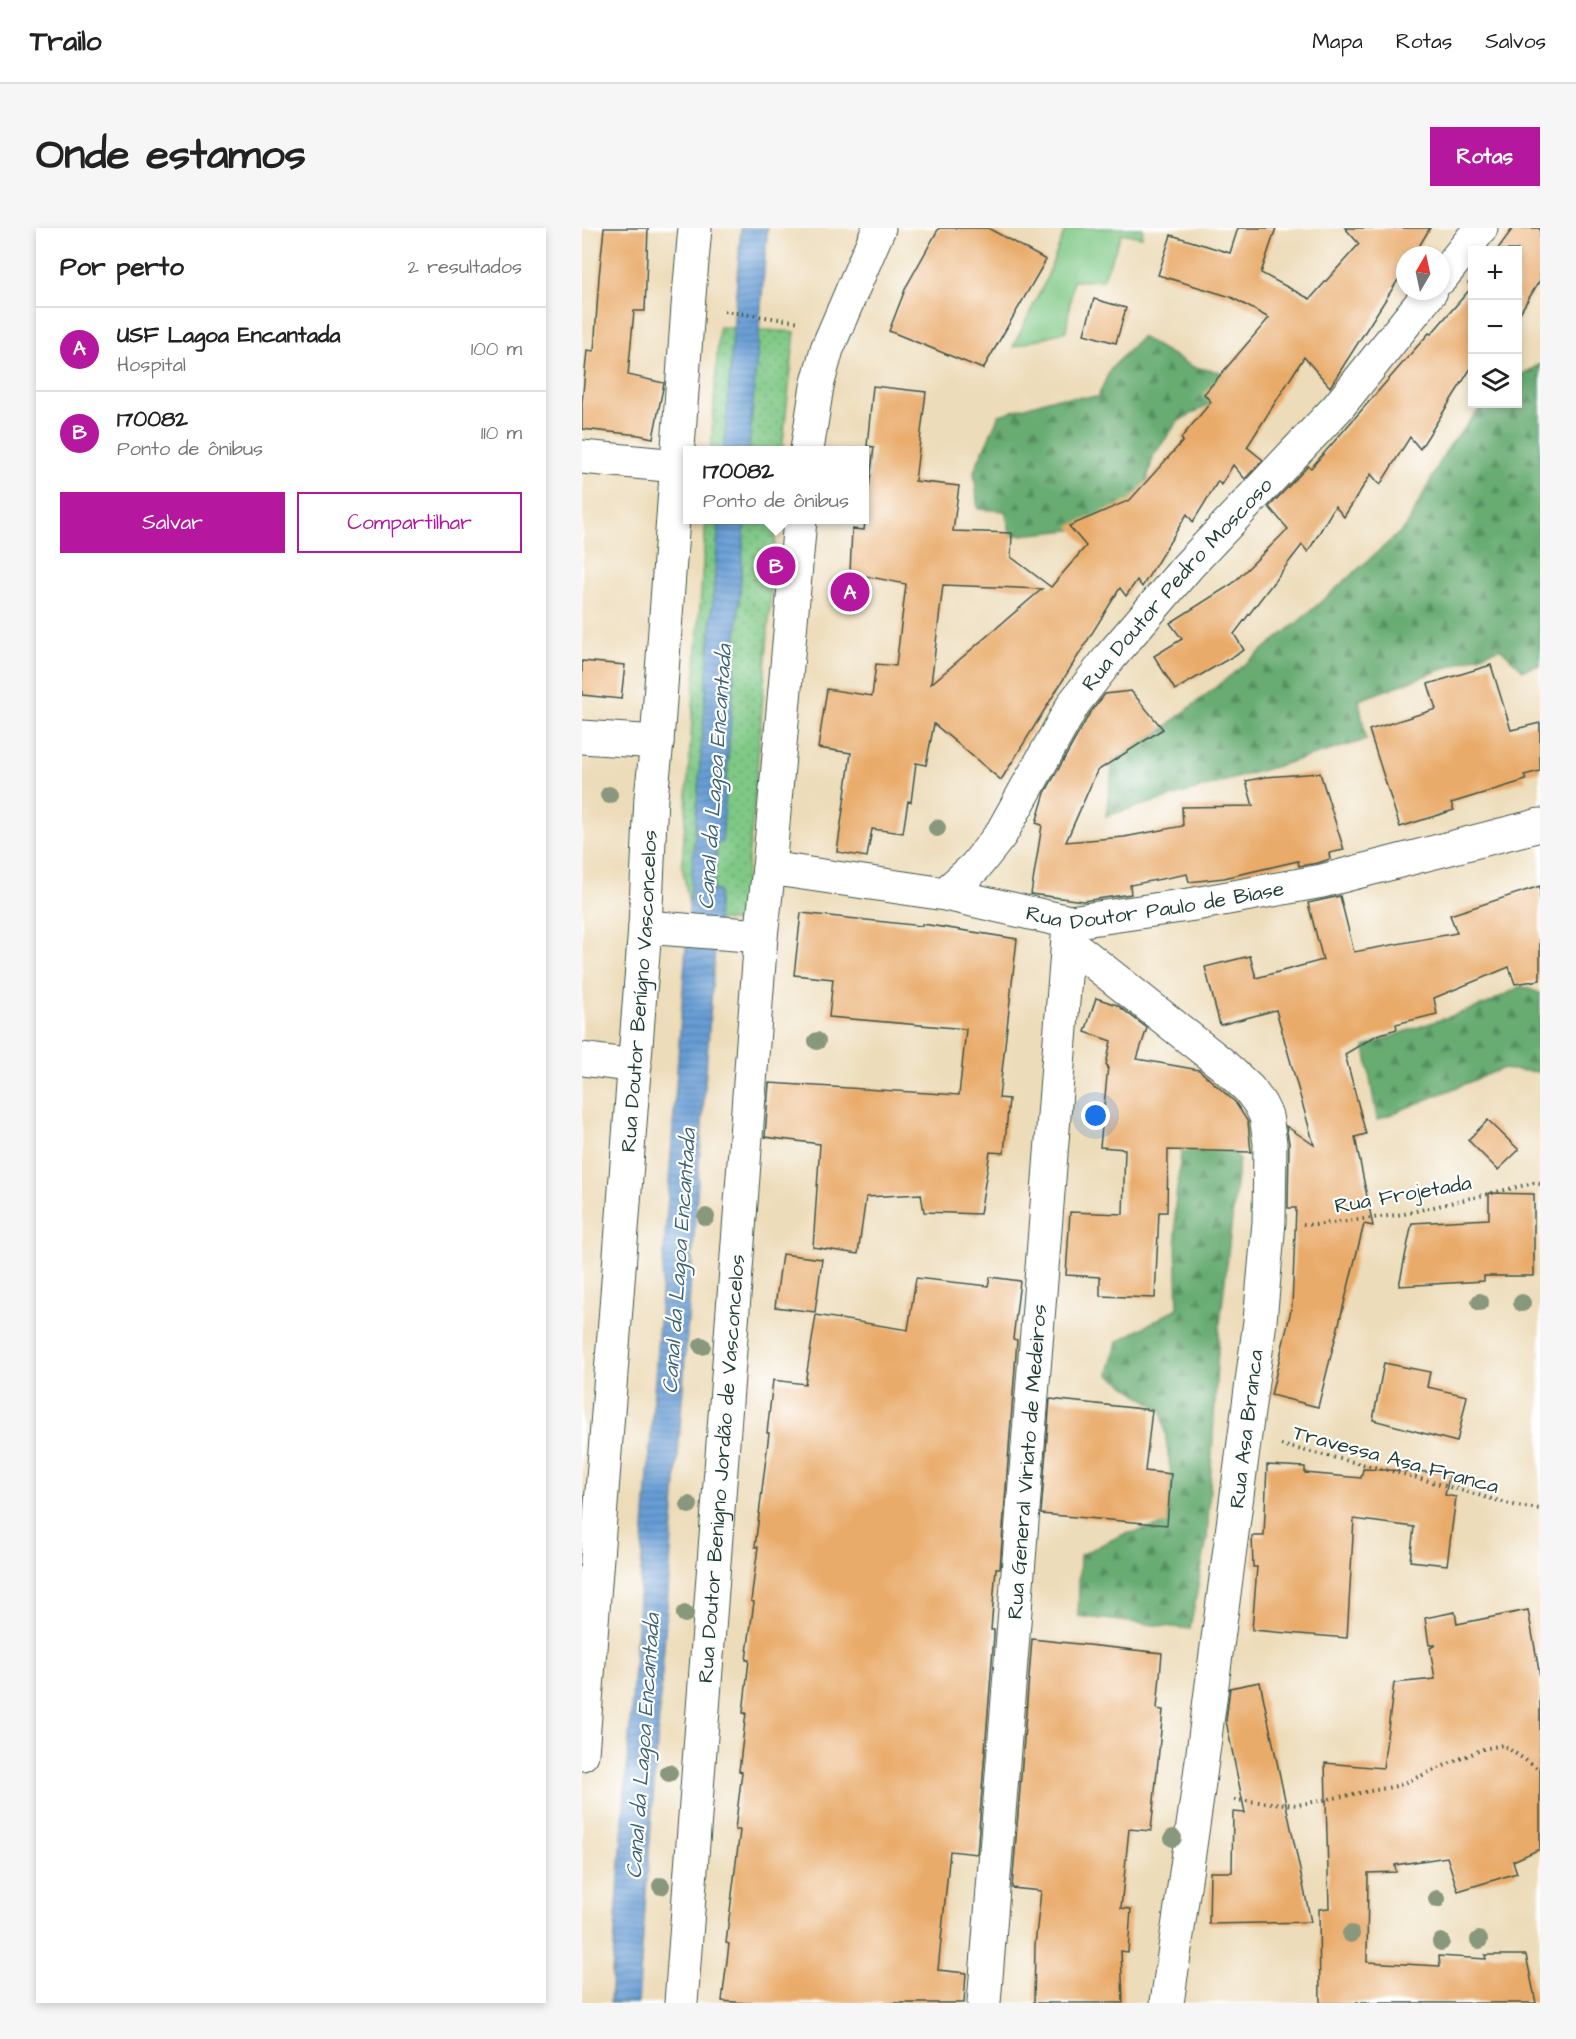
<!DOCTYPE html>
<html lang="pt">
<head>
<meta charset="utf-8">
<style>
	body { margin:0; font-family:"Architects Daughter",sans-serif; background:#f6f6f6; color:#222 }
	.controls { position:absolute; right:18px; top:18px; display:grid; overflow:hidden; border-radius:0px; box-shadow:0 3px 9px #0003 }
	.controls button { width:54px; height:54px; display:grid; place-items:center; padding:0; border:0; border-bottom:2px solid #e0e0e0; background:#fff; color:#222; font:30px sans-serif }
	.compass { position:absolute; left:814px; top:18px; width:54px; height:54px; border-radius:50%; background:#fff; box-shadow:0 3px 9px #0003; rotate:9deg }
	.you { position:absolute; left:514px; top:888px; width:21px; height:21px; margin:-15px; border:4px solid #fff; border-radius:50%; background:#1a73e8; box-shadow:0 0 0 9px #1a73e833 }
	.badge { display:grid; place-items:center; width:39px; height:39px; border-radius:50%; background:#b5179e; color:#fff; font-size:20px; font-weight:700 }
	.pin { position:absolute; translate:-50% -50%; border:3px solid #fff; box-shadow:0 2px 6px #0006 }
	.popup { position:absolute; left:101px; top:218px; width:186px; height:78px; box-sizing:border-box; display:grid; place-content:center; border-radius:0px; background:#fff; filter:drop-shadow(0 2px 4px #0005); font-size:20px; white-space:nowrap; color:#767676 }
	.popup b { font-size:22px; color:#222 }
	.popup::after { content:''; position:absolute; left:50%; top:100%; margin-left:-12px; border:12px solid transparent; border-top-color:#fff }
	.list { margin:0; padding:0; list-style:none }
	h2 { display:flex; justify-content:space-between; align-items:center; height:78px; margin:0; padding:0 24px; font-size:26px }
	h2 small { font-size:20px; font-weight:400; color:#767676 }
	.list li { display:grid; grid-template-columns:39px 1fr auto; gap:18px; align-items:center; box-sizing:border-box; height:84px; padding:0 24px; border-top:2px solid #e0e0e0 }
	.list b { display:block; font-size:22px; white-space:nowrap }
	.list p { margin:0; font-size:20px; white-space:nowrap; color:#767676 }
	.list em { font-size:20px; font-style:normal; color:#767676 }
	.actions { display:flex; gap:12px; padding:18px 24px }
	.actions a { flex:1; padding:14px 0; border:2px solid #b5179e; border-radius:0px; text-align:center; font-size:21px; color:#b5179e }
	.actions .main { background:#b5179e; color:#fff }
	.icon { flex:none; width:33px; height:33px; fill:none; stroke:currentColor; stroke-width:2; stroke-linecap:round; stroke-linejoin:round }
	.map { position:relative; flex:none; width:958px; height:1775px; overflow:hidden; border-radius:0px }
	header { display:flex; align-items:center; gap:36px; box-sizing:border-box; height:84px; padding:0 30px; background:#fff; border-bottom:2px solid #e0e0e0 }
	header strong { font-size:28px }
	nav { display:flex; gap:33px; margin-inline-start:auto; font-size:21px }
	.intro { display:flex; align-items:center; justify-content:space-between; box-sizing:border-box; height:144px; padding:0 36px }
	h1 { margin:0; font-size:42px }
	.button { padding:15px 27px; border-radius:0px; background:#b5179e; color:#fff; font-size:21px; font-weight:700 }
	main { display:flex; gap:36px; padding:0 36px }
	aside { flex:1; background:#fff; border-radius:0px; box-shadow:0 3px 9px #0003 }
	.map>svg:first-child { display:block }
	.grass { fill:#7fc885; stroke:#4f825c; stroke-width:1.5 }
	.forest { fill:url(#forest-firs); stroke:#437453; stroke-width:1.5 }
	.park { fill:url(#park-dots); stroke:#4f825c; stroke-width:1.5 }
	.water { fill:url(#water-rules); stroke:#446d84; stroke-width:1.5 }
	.building { fill:#e9ab6a; fill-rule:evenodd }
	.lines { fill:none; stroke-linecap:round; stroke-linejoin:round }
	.minor-casing { stroke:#3e5548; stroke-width:35 }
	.tertiary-casing { stroke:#3e5548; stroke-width:35 }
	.secondary-casing { stroke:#3e5548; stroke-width:35 }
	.path { stroke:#3e5548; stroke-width:4; stroke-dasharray:1.5 4.5; stroke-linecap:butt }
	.minor { stroke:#fff; stroke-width:33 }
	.tertiary { stroke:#fff; stroke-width:33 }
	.secondary { stroke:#fff; stroke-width:33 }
	.tree { fill:#89987b }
	.labels { text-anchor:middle; stroke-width:4.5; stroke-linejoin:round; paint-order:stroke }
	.street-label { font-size:21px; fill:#1f3d34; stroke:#fff }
	.water-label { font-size:22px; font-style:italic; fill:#3c6374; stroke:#fff }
</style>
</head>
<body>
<header>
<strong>Trailo</strong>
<nav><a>Mapa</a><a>Rotas</a><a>Salvos</a></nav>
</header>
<div class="intro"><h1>Onde estamos</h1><a class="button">Rotas</a></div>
<main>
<aside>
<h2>Por perto<small>2 resultados</small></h2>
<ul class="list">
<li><span class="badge">A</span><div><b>USF Lagoa Encantada</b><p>Hospital</p></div><em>100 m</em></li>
<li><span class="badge">B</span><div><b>170082</b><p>Ponto de ônibus</p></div><em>110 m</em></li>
</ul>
<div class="actions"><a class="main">Salvar</a><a>Compartilhar</a></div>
</aside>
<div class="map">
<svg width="958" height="1775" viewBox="0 0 958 1775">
	<defs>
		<pattern id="forest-firs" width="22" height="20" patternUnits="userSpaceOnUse" patternTransform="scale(1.5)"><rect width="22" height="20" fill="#67ac72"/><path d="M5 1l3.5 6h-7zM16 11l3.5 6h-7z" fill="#548d5e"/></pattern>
		<pattern id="park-dots" width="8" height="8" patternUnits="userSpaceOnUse" patternTransform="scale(1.5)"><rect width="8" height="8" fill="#7fc885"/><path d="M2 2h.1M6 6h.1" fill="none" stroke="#67a46e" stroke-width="1.8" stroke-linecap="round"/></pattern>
		<pattern id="water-rules" width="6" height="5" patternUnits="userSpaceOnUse" patternTransform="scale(1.5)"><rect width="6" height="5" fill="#689dd5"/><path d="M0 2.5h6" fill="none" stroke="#5581ae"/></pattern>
	</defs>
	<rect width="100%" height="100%" fill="#fff"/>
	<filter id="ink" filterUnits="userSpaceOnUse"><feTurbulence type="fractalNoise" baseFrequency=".0167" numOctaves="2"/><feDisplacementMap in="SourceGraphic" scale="12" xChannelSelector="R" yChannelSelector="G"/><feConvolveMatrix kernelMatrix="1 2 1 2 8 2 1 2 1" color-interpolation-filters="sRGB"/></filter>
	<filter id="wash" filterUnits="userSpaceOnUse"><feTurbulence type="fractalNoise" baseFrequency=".008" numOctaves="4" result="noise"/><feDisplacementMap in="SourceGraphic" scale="24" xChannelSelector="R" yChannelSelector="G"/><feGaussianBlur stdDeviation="1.35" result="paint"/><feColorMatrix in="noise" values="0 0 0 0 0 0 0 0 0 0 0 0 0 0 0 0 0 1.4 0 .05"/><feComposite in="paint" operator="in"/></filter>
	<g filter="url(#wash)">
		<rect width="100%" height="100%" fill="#eddcb9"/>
		<polygon class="grass" points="484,0 561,0 560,9 540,5 521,52 491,53 484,103 431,119 463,54"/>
		<g class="forest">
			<polygon points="559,109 611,139 640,144 632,174 596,193 571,228 562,264 536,287 489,302 429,308 423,283 396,281 392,243 417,187 473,170 516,169 528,142"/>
			<polygon points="958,136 958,437 941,442 918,420 777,472 784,512 524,588 531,533 581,501 716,394 824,299 865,221 902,176 936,176 936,149"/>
			<polygon points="939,758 958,765 958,844 919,841 795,892 783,819 825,803 905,776"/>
			<polygon points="604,883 657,930 637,1104 625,1311 608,1401 496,1388 498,1327 540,1307 585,1296 589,1246 580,1183 527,1146 535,1114 596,1080 593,978"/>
		</g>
		<g class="park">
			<polygon points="137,99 213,104 200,222 129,222"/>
			<polygon points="124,292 195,292 172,580 159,694 109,689 100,637"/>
		</g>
		<g class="water">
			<polygon points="159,0 185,0 185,7 167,222 142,222"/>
			<polygon points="137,292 163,292 140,615 135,615 131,662 137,664 56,1775 28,1775 104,719"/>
		</g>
		<g id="blocks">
			<g class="building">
				<polygon points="22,0 66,0 63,83 52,83 46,147 82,155 71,210 57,207 0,201 0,175 5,122 12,123 17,49"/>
				<polygon points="357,0 406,0 464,32 401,141 307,103 324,59"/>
				<path d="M656 0H694L679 45 728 71 777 16 763 0H848L832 27H823V41L748 159 722 129 665 219 681 232 663 251 651 237 639 257 636 253 611 294 605 286 560 359 555 352 544 368 538 360 419 552 352 496 344 537 334 535 329 574 326 573 321 605 290 601 285 629 255 624 269 525 236 520 245 461 290 468 294 436 314 438 324 356 268 345 270 301 282 302 292 219 285 218 291 158 344 164 333 253 377 258 371 303 430 305 429 329 469 359 504 318 487 298 548 272 601 213 599 210 629 174 622 166 687 90 649 69 576 47 589 7 648 25ZM361 357 460 361 349 456Z"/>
				<polygon points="931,0 958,0 958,52 936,88 936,22 915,22"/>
				<polygon points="891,51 891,137 838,221 828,209 798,257 789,246 762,289 753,278 726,324 720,317 652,406 662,422 593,462 572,428 600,411 588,395 650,356 706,301 687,279 726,238 729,240 847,105 849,106 890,59 886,55"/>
				<polygon points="512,71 544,80 534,115 502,106"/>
				<polygon points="0,433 43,437 39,471 0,467"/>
				<polygon points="909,437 929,502 958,495 958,543 942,547 944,552 869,575 872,582 818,599 787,502 854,481 846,456"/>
				<polygon points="549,463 581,501 515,543 484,614 542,609 601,598 600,579 671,578 664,553 683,549 738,545 762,622 747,625 748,631 736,635 717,638 716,633 642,650 607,654 605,646 548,657 549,666 501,673 449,666 460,597 454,595 463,565 508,485 523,466"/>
				<polygon points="958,658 958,752 933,756 927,739 852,770 855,786 814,796 815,801 795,807 763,826 784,906 773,909 791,998 782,996 736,1179 689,1167 710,1078 714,980 706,980 707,915 704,898 732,917 694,782 638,797 623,739 668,728 674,750 741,732 726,675 758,668 772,724 875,705 868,687"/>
				<polygon points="219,685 340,698 340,696 435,711 417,870 427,871 422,925 408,924 398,986 342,984 339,966 284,969 276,1026 231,1019 238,916 183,909 187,855 377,867 384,801 247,789 251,751 212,747"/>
				<polygon points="514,770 535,777 565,800 555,831 617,842 653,874 666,894 669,924 586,922 585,984 577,984 573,1070 518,1068 518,1049 484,1047 488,984 541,986 543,921 518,919 526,838 524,837 529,813 503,804"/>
				<polygon points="906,892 937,922 916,942 886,912"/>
				<polygon points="907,965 952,966 952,1048 902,1048 902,1053 817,1058 830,995 907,991"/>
				<polygon points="200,1026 240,1031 233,1084 193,1079"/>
				<polygon points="408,1049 438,1053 431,1111 435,1112 418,1340 414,1340 409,1402 412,1402 412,1407 395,1626 368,1623 356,1742 384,1745 382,1775 164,1775 140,1773 147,1716 144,1715 158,1602 153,1602 160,1544 157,1543 164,1485 161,1485 167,1432 164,1432 172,1374 169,1373 176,1319 173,1319 187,1205 185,1205 191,1152 223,1156 234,1087 326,1102 334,1050 406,1058"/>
				<polygon points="802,1135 848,1144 845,1159 885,1168 875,1214 791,1192"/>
				<polygon points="468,1171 570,1182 563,1243 589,1246 585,1297 459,1286"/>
				<polygon points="685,1237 723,1239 723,1245 779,1250 781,1241 868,1245 863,1267 874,1269 865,1337 828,1333 832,1299 772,1291 765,1410 670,1402 675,1339 671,1339 670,1308 682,1308"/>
				<polygon points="946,1382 958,1448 958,1621 931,1633 935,1645 876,1663 865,1629 813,1637 814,1644 786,1645 785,1734 858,1738 857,1728 904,1731 903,1727 944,1727 954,1775 738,1775 737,1681 747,1680 743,1535 801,1540 812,1455 853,1451 848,1420 854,1417 847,1417 843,1390 873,1384 875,1396"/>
				<polygon points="450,1411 580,1425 575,1481 581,1482 569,1603 547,1601 539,1680 549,1681 546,1724 539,1723 541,1775 452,1775 453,1717 459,1663 430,1660"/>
				<polygon points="678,1454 729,1694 627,1696 628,1644 650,1644 651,1584 663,1585 644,1493 648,1460"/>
			</g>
		</g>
	</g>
	<g filter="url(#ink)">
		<use href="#blocks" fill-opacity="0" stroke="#3e5548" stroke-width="1.5"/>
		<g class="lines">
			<defs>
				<g id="minor">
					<polyline points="0,229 95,238"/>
					<polyline points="0,509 75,514"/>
					<path id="s1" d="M363 666 488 694 613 676 740 653 958 597"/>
					<polyline points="486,714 640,836 667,861 678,876 684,888 688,915 687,994 678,1093 615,1570 585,1775"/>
					<polyline points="0,831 53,838"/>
					<path id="s2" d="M402 1775 487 698"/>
				</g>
				<g id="tertiary">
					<polyline points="225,222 235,158 245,121 297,0"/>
					<polyline points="187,640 218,292"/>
				</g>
				<g id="secondary">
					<polyline points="859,50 899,0"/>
					<polyline points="63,699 179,708"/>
					<path id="s3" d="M0 1526 63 699 69 569 75 514 106 79 113 0"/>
					<path id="s4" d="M99 1775 179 708 187 640 363 666 393 639 419 606 492 475 529 428 606 338 756 179 849 63"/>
				</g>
			</defs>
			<use href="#minor" class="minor-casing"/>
			<use href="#tertiary" class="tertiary-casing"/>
			<use href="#secondary" class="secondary-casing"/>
			<g class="path">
				<polyline points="142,83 218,94"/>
				<polyline points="721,996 733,997 822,986 952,955 958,956"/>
				<polyline points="699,1217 818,1245 935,1278 958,1281"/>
				<polyline points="652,1572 715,1577 815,1558 901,1521 921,1517 958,1542"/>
			</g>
			<use href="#minor" class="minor"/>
			<use href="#tertiary" class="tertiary"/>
			<use href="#secondary" class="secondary"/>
		</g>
		<g class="tree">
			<circle cx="27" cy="567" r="9"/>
			<circle cx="355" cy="600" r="9"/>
			<circle cx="235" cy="813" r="9"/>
			<circle cx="124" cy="989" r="9"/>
			<circle cx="898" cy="1074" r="9"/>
			<circle cx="940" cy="1075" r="9"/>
			<circle cx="120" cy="1118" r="9"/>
			<circle cx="107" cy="1277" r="9"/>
			<circle cx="103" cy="1386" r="9"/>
			<circle cx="87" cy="1545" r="9"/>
			<circle cx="591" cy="1610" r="9"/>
			<circle cx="79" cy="1658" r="9"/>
			<circle cx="855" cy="1671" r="9"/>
			<circle cx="769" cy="1706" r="9"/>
			<circle cx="897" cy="1712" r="9"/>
			<circle cx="859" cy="1714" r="9"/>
		</g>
	</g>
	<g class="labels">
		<g class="street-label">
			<text dy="7" stroke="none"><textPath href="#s4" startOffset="1706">Rua Doutor Pedro Moscoso</textPath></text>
			<text dy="7" stroke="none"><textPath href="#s1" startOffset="214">Rua Doutor Paulo de Biase</textPath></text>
			<text dy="7" stroke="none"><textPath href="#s3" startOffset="765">Rua Doutor Benígno Vasconcelos</textPath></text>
			<text transform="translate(821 966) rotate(-10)" y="7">Rua Frojetada</text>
			<text transform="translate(664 1201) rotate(-83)" y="7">Rua Asa Branca</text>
			<text transform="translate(814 1231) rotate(15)" y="7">Travessa Asa Franca</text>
			<text dy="7" stroke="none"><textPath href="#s2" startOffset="543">Rua General Viriato de Medeiros</textPath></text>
			<text dy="7" stroke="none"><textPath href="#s4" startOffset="536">Rua Doutor Benigno Jordão de Vasconcelos</textPath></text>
		</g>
		<g class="water-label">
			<text transform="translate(132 549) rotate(-86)" y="8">Canal da Lagoa Encantada</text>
			<text transform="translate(96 1033) rotate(-86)" y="8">Canal da Lagoa Encantada</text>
			<text transform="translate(60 1518) rotate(-86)" y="8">Canal da Lagoa Encantada</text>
		</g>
	</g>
</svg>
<div class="controls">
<button>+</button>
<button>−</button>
<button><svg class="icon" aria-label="layers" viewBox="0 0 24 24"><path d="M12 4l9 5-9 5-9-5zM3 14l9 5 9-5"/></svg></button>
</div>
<svg class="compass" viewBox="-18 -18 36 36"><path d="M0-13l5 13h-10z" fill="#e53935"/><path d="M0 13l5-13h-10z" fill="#767676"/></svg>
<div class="you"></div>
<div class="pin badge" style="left:268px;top:364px">A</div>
<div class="pin badge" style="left:194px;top:338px">B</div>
<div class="popup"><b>170082</b>Ponto de ônibus</div>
</div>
</main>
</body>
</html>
